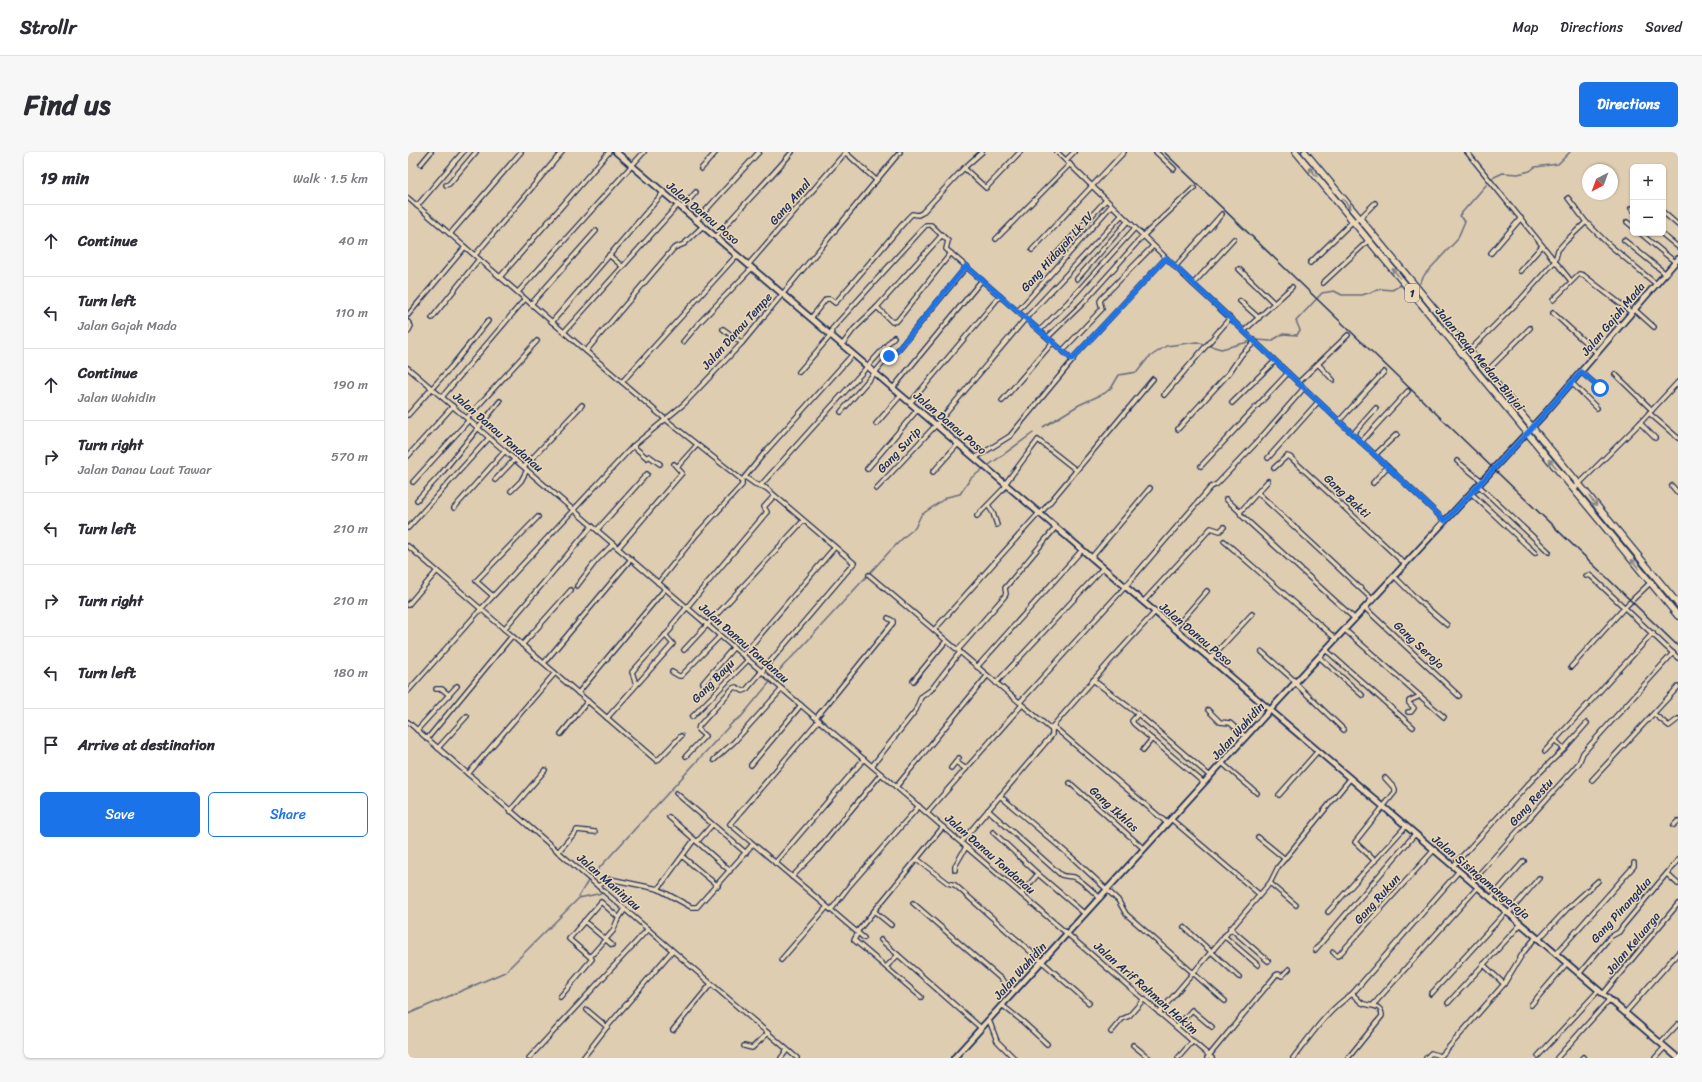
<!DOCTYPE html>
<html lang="en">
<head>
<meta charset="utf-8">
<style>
	body { margin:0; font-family:Sriracha,sans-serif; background:#f7f7f7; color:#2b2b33 }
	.controls { position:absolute; right:12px; top:12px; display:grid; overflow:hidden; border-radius:6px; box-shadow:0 1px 3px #0004 }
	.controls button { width:36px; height:36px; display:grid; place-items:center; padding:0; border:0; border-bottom:1px solid #e1e1e2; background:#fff; color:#2b2b33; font:20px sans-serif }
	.compass { position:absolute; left:1174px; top:12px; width:36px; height:36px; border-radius:50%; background:#fff; box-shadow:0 1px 3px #0004; rotate:221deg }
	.stop { position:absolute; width:12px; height:12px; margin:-9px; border:3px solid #1a73e8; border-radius:50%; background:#fff }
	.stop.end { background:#1a73e8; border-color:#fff; box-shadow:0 1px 4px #0008 }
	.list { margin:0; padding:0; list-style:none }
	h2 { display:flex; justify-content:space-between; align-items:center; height:52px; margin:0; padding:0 16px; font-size:17px }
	h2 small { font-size:13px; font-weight:400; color:#7c7c81 }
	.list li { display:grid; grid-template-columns:26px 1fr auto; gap:12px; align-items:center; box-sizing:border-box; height:72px; padding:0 16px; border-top:1px solid #e1e1e2 }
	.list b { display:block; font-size:15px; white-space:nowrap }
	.list p { margin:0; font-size:13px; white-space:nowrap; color:#7c7c81 }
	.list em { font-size:13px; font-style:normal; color:#7c7c81 }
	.actions { display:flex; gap:8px; padding:12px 16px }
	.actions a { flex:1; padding:9px 0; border:1px solid #1a73e8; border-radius:6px; text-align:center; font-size:14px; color:#1a73e8 }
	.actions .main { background:#1a73e8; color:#fff }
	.icon { flex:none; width:22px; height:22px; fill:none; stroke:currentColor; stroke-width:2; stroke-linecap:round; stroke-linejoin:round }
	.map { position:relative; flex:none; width:1270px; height:906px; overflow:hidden; border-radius:6px }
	header { display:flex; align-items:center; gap:24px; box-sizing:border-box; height:56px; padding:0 20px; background:#fff; border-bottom:1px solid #e1e1e2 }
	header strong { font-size:19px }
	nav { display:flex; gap:22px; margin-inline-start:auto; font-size:14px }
	.intro { display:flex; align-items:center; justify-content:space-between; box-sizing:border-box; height:96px; padding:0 24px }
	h1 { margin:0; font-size:28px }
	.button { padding:10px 18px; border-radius:6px; background:#1a73e8; color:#fff; font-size:14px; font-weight:700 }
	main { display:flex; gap:24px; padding:0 24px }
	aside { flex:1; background:#fff; border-radius:6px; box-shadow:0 1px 3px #0004 }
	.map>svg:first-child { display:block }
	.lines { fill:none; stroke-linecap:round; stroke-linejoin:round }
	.stream { stroke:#676c7e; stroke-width:1.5 }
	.minor-casing { stroke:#1b2f5e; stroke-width:6 }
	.tertiary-casing { stroke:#1b2f5e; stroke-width:8 }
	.primary-casing { stroke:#1b2f5e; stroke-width:8 }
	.minor { stroke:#ecd7b6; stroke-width:3.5 }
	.tertiary { stroke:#ecd7b6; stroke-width:4.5 }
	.primary { stroke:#ecd7b6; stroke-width:5.5 }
	.rail { stroke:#1b2f5e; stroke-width:1.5 }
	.oneway { stroke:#84838a }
	.route { stroke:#1a73e8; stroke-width:5 }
	.labels { text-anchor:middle; stroke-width:3; stroke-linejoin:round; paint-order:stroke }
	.shield { fill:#ecd7b6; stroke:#5a6178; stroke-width:1 }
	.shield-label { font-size:11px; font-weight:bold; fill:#1b2f5e }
	.street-label { font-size:12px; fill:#1b2f5e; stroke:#ecd7b6 }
</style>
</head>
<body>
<header>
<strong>Strollr</strong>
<nav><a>Map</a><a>Directions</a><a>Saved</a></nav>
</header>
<div class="intro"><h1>Find us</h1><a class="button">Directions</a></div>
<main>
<aside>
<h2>19 min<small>Walk · 1.5 km</small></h2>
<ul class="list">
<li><svg class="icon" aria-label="ahead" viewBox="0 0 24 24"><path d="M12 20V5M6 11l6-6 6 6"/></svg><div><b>Continue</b></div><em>40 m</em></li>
<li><svg class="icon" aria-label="left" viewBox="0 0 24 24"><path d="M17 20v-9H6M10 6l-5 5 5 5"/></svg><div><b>Turn left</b><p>Jalan Gajah Mada</p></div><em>110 m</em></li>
<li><svg class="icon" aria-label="ahead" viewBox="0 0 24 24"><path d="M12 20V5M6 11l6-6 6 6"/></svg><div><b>Continue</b><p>Jalan Wahidin</p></div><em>190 m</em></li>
<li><svg class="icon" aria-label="right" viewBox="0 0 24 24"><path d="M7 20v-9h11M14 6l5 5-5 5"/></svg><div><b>Turn right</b><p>Jalan Danau Laut Tawar</p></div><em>570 m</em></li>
<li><svg class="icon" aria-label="left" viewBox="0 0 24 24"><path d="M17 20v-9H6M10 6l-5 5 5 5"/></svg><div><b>Turn left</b></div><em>210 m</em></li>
<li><svg class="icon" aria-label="right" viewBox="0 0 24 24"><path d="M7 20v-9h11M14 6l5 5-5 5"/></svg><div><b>Turn right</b></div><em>210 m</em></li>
<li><svg class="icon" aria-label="left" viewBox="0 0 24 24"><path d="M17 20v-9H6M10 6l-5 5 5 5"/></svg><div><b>Turn left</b></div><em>180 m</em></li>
<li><svg class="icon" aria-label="arrive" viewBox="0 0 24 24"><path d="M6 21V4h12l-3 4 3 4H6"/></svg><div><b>Arrive at destination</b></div></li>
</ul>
<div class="actions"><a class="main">Save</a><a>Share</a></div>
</aside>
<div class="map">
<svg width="1270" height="906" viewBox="0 0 1270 906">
	<rect width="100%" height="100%" fill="#dfcdb1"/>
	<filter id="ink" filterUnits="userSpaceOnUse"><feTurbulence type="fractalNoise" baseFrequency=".025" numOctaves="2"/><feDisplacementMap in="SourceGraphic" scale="8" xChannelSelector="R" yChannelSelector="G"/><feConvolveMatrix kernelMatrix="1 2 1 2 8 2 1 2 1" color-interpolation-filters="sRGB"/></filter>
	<g filter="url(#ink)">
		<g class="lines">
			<g class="stream">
				<polyline points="1084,26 1095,21 1110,22 1122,19 1127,15 1150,12 1162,0"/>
				<polyline points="1012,131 1017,122 1049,88 1057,69 1051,64 1079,32"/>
				<polyline points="848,188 863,189 875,182 889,183 892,178 888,169 914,141 926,139 934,143 954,143 973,137 984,138 993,133"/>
				<polyline points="635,275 671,253 697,241 704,235 711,223 729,220 740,206 758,194 789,190 813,197 844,189"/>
				<polyline points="171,744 180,729 193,714 325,570 333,565 376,513 391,498 481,400 497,384 507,376 513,363 539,345 552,342 563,326 625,281"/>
				<polyline points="0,862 97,820 171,746 194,741"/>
			</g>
			<defs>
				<g id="minor">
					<polyline points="437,0 468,28"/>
					<polyline points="649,0 785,132 822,166 1037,369"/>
					<polyline points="748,0 766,17"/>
					<polyline points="1059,0 1163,129"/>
					<polyline points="658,8 666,0"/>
					<polyline points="13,12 23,0"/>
					<polyline points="556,16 578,36 612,0"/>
					<polyline points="293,17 308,0"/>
					<polyline points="38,33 41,32 68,0"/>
					<polyline points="0,46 257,267 334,328 334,333 289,382 250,431"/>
					<polyline points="1160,46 1178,70 1199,91 1248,132"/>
					<polyline points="9,54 55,0"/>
					<polyline points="274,56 288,40"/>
					<polyline points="1223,56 1225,58"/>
					<polyline points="1255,60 1270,73"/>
					<polyline points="288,69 351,0"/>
					<polyline points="1219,70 1225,75"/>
					<polyline points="1232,81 1267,110"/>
					<polyline points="1253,81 1270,95"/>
					<polyline points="42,82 113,0"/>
					<polyline points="534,83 469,155 484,170 489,169 543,101"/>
					<path d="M308 85C332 55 360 29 384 0"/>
					<polyline points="588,87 662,12"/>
					<polyline points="1216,88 1258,122"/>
					<polyline points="624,98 716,0"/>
					<polyline points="1083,101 1113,66"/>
					<polyline points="67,103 154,0"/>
					<polyline points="201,103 215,115"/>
					<polyline points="640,111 698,48"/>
					<polyline points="902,111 945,69 951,67 967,51"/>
					<polyline points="340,113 438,0"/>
					<polyline points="767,115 814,62"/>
					<polyline points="831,117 866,151"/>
					<polyline points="1112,119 1134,94"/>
					<polyline points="92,125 201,0"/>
					<polyline points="669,127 719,70"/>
					<polyline points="915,131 961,88"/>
					<polyline points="785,132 826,87"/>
					<polyline points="110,140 236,0"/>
					<polyline points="1145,148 1171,122 1175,123 1223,160"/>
					<polyline points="832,149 851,166"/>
					<polyline points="123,152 188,79"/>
					<polyline points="1226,157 1246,175"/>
					<polyline points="610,159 703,54"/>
					<polyline points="1145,161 1189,201"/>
					<polyline points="0,163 57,95"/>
					<polyline points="24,166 71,107"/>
					<polyline points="403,166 418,147 422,147 427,151 429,149 500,66 504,62 510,63 514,61 556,16 574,0"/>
					<polyline points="0,170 3,174 0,180"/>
					<polyline points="144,170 255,41"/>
					<polyline points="315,177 334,191"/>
					<polyline points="632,178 660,150 727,76"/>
					<polyline points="836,179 884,135"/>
					<polyline points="156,180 270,53"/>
					<polyline points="640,185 675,151 735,84 786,36"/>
					<polyline points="275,190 291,171 344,116"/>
					<polyline points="434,193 446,177 469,155"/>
					<polyline points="655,198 694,157 692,149 694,146 745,94"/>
					<polyline points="178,199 266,96 276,92 295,74"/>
					<polyline points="1061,199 1113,147 1147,109 1150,98 1158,89 1178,70"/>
					<polyline points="664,207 758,106"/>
					<polyline points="910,212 925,228"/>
					<polyline points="0,216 804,906"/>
					<polyline points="391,220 423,183 424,177 518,73 523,73 540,89 538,97 665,208 602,284 567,306"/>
					<polyline points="1078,220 1122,176"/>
					<polyline points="1173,220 1192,236"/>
					<polyline points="1207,222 1244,258"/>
					<polyline points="214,230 329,103"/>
					<polyline points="890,231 940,183"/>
					<polyline points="1164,231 1189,256"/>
					<polyline points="485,236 574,128"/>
					<polyline points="756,243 822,166"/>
					<polyline points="34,245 117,147"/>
					<polyline points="594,249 645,190"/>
					<polyline points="502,251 592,144"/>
					<polyline points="824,251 867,209"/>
					<polyline points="433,260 481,204 490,198 559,114"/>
					<polyline points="1241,261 1270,286"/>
					<polyline points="0,263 43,215 80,169"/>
					<polyline points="59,266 129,189"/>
					<polyline points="931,269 976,220"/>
					<polyline points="1232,271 1247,286"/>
					<polyline points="468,272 493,243"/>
					<polyline points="770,277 821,221 834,202 847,190"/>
					<polyline points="945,282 968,256"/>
					<polyline points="953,290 1000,239"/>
					<polyline points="225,294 239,306 241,304 252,312"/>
					<polyline points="967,303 989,282"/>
					<polyline points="0,304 45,254"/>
					<polyline points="860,306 910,250"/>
					<polyline points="1049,309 1074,329"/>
					<polyline points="270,314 289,293"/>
					<polyline points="793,314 880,221"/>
					<polyline points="116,315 174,253"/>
					<polyline points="866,316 879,304 882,305 997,412"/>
					<polyline points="459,317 510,257"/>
					<polyline points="525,320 550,292"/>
					<polyline points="336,326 358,299 445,202"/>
					<polyline points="87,328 107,307"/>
					<polyline points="5,330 61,268"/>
					<polyline points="965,331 979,315"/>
					<polyline points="597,332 630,288 668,318"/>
					<polyline points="353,333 486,185"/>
					<polyline points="1070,333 1141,400"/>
					<polyline points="1264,334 1270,341"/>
					<polyline points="468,337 528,273 618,166 713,64"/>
					<polyline points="1166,337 1232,271 1270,230"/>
					<polyline points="103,339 113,329 119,318"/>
					<polyline points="850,341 965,448"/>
					<polyline points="1063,341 1127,401"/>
					<polyline points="818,347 832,360 833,363 947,467"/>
					<polyline points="9,348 33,322 92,249"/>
					<polyline points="580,353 585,361 589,373"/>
					<polyline points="46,356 97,299"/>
					<polyline points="832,360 860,329"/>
					<polyline points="632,362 745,227"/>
					<polyline points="569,364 599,333"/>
					<polyline points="0,376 81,286"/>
					<polyline points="189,378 239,322"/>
					<polyline points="816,389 928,487"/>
					<polyline points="0,394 249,609 273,584"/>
					<polyline points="210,396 274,321 266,312"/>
					<polyline points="683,406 742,336"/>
					<polyline points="461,423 644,578 646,575 759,671"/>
					<polyline points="986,424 1010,448 1039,473"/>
					<polyline points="1178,424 1181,423 1184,425 1270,506"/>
					<polyline points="169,434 188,409 205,392"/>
					<polyline points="85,444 68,429 130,365"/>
					<polyline points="735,450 803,376 812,379 816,375"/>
					<polyline points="0,453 29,419"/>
					<polyline points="957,456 1051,544"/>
					<polyline points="96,477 184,374"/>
					<polyline points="766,477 799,439"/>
					<polyline points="526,478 631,361"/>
					<polyline points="937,478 1036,565"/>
					<polyline points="114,493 163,438"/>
					<polyline points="276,498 395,369"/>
					<polyline points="550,498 596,445 598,442 597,436 648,375"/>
					<polyline points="918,498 1005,575"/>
					<polyline points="854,500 888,530"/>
					<polyline points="335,503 427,395"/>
					<polyline points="911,505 954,543"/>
					<polyline points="802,507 844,462"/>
					<polyline points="136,511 223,407"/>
					<polyline points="569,515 674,398"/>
					<polyline points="1163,515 1217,455 1242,431"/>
					<polyline points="264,520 271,524 273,524 312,484"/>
					<polyline points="685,528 730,562 802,624"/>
					<polyline points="505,529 538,489"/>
					<polyline points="295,531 326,495"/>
					<polyline points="588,531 695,416"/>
					<polyline points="887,531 936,578"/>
					<polyline points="228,532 224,520 263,477 264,473 359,360 356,355 366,344"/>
					<polyline points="28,537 34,537 41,543"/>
					<polyline points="0,539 73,457 225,294 276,252 334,191 492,0"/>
					<polyline points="170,541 257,437"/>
					<polyline points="612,550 717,435 803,335 809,332 850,289 896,236"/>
					<polyline points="800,558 812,570 822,571 838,585"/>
					<polyline points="1000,560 1003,560 1006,556 1001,551 1001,549 1012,544"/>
					<polyline points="730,562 724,569 726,572 796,631"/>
					<polyline points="1246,562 1261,574 1270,567"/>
					<polyline points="284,565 340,508"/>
					<polyline points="199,566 265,492 257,483"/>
					<polyline points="408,566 485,471 485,469 480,466"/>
					<polyline points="411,568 322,672 456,786"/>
					<polyline points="0,570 389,906"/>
					<polyline points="644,575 704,507 747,460"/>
					<polyline points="9,578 49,534"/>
					<polyline points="153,582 180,549"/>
					<polyline points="19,587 104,484"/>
					<polyline points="1147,588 1156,597"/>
					<polyline points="30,596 59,564"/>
					<polyline points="735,598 744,587"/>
					<polyline points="1137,599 1245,481"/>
					<polyline points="278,604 297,584 290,578 291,574 325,536 328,535 335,539 338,538 446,411 358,336 347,332 337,325"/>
					<polyline points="306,608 326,590 374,537"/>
					<polyline points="548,610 558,617"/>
					<polyline points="814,611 849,641"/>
					<polyline points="343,613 393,553"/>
					<polyline points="464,614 508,558 513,545 523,538 552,500"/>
					<polyline points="543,616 551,606"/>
					<polyline points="60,622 147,521"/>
					<polyline points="1184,628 1270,535"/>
					<polyline points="662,631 736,697"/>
					<polyline points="488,635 579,524"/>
					<polyline points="268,641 338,701"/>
					<polyline points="871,643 910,599"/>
					<polyline points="592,644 667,708 710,748 718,762 817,849"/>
					<path d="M580 658 653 723C658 725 661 724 666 725 675 729 684 739 692 746"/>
					<polyline points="102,659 137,618"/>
					<polyline points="519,661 614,553"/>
					<polyline points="261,665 322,719"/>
					<polyline points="763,667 851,742"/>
					<polyline points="1266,673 1270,669"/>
					<polyline points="585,680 630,722 677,762"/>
					<polyline points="850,685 877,707"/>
					<polyline points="289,690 304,673"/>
					<polyline points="553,690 644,583 644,578"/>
					<polyline points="150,700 169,678 187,680"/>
					<polyline points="275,705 310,734"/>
					<polyline points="509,707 540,731 547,733 681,851"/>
					<polyline points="967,709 947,690 987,640 987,637 977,626"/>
					<polyline points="367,711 456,607"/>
					<polyline points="1045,714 1124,628 1156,597 1179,571"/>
					<polyline points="547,718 547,714 558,695"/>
					<polyline points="1259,722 1270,732"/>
					<polyline points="384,725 407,701 473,622"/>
					<polyline points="1064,730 1171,611 1175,601 1265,501"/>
					<polyline points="862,731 888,753"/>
					<polyline points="190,734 202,727 250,737 283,755 289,755 345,692"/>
					<polyline points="250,737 286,688"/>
					<polyline points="613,742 630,722"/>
					<polyline points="1083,746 1116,709"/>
					<polyline points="505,751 607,839"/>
					<polyline points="423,758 442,733 511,654"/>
					<polyline points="466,759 483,773"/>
					<polyline points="920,760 998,674"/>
					<polyline points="1100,762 1131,726"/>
					<polyline points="176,769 204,793"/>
					<polyline points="776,775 831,825"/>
					<polyline points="822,776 860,809"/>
					<polyline points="449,780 535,675"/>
					<polyline points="450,781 446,788 513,845"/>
					<polyline points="816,784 850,813"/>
					<polyline points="1131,787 1159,757 1190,729"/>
					<polyline points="473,788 573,876"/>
					<polyline points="907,798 1007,682"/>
					<polyline points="925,800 929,804 931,803 1026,698"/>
					<polyline points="1148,802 1226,714 1226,711"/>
					<polyline points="182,805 161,787 193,750 211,766"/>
					<polyline points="373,808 419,755"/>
					<polyline points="478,815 490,803"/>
					<polyline points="1171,822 1202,785 1211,780 1215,774 1270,708"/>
					<polyline points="1096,832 1115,801 1128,785"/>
					<polyline points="1023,842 1098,760"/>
					<polyline points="1195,842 1270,752"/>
					<polyline points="152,845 184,807 182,805 205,779 209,769 217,757"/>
					<polyline points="1040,851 1113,772"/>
					<polyline points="594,853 614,869 639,892"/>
					<polyline points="965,853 1070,735"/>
					<polyline points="1123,853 1159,811"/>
					<polyline points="179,858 199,875"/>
					<polyline points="751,861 862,731 870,715 942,627"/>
					<polyline points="1217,861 1270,801"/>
					<polyline points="581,868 589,889 606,906"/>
					<polyline points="769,875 784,858 804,875"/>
					<polyline points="265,878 303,832"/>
					<polyline points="703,880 714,867 721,864 736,847"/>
					<polyline points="1252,891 1270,872"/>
					<polyline points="725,893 741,906"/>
					<polyline points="336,894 344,896 360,881"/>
					<polyline points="1130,904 1191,838"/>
					<polyline points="121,906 240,777"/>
					<polyline points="175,906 199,875 264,799"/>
					<polyline points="373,906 379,898"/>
					<polyline points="770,906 785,889"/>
					<polyline points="799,906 868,823 870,822 874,824 881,817"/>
					<path d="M885 906C904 882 919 859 944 842L1051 719"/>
					<path d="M940 906 974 864C974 851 961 855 954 851 951 849 948 845 944 842"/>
					<polyline points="1018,906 1023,901 1032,904 1034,903 1096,832 1075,812"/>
					<polyline points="1149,906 1201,848"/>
					<polyline points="1174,906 1175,905"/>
					<polyline points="1247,906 1257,895"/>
				</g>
				<g id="tertiary">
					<polyline points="208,0 1270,906"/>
					<polyline points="546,906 862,558 1138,260 1270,107"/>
				</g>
				<g id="primary">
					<polyline points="888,0 1270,464"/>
					<polyline points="897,0 1270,452"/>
				</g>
			</defs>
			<use href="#minor" class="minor-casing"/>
			<use href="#tertiary" class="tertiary-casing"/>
			<use href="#primary" class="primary-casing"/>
			<use href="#minor" class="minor"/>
			<use href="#tertiary" class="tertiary"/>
			<use href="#primary" class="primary"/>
			<polyline class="rail" points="756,0 1270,494"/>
		</g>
		<defs><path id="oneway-shaft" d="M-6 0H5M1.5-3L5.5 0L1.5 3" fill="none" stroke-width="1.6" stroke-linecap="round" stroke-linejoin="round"/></defs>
		<g class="oneway">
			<use href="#oneway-shaft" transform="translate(905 20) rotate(-129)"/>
			<use href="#oneway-shaft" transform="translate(939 52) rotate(51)"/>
			<use href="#oneway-shaft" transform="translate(988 121) rotate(-129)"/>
			<use href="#oneway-shaft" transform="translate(1145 312) rotate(-129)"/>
			<use href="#oneway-shaft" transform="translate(1185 349) rotate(50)"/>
			<use href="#oneway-shaft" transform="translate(1227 412) rotate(-129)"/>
		</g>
	</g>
	<g class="lines" filter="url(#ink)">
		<polyline class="route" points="481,204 490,198 558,114 664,207 758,106 1037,369 1122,278 1173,220 1192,236"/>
	</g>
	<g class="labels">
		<rect class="shield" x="997" y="132" width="14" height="18" rx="3"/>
		<g class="shield-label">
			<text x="1004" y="145">1</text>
		</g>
		<g class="street-label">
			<text transform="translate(382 50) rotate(-49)" y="4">Gang Amal</text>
			<text transform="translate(295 61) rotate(40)" y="4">Jalan Danau Poso</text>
			<text transform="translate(649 100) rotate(-48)" y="4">Gang Hidayah Lk IV</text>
			<text transform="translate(1205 167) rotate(-50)" y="4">Jalan Gajah Mada</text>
			<text transform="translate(329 179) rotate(-48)" y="4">Jalan Danau Tempe</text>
			<text transform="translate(1072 207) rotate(50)" y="4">Jalan Raya Medan-Binjai</text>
			<text transform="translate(542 271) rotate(40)" y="4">Jalan Danau Poso</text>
			<text transform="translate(90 280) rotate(41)" y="4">Jalan Danau Tondanau</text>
			<text transform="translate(491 298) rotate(-47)" y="4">Gang Surip</text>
			<text transform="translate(939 344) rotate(43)" y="4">Gang Bakti</text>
			<text transform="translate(788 482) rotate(40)" y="4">Jalan Danau Poso</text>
			<text transform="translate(336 491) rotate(41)" y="4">Jalan Danau Tondanau</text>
			<text transform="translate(1011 493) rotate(43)" y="4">Gang Seroja</text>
			<text transform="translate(305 529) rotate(-46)" y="4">Gang Bayu</text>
			<text transform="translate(830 579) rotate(-48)" y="4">Jalan Wahidin</text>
			<text transform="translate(1123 650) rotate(-48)" y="4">Gang Restu</text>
			<text transform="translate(706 657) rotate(42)" y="4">Gang Ikhlas</text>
			<text transform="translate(582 702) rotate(41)" y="4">Jalan Danau Tondanau</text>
			<text transform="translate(1073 725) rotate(40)" y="4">Jalan Sisingamangaraja</text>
			<text transform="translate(201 730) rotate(41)" y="4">Jalan Maninjau</text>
			<text transform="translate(969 747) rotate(-48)" y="4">Gang Rukun</text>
			<text transform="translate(1213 758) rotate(-48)" y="4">Gang Pinangdua</text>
			<text transform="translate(1225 791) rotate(-50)" y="4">Jalan Keluarga</text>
			<text transform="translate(612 819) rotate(-48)" y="4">Jalan Wahidin</text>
			<text transform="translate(738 836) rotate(41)" y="4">Jalan Arif Rahman Hakim</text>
		</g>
	</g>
</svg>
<div class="controls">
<button>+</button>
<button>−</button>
</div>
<svg class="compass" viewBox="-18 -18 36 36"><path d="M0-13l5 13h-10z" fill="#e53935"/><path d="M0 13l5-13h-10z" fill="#7c7c81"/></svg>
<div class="stop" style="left:1192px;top:236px"></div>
<div class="stop end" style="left:481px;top:204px"></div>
</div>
</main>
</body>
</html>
